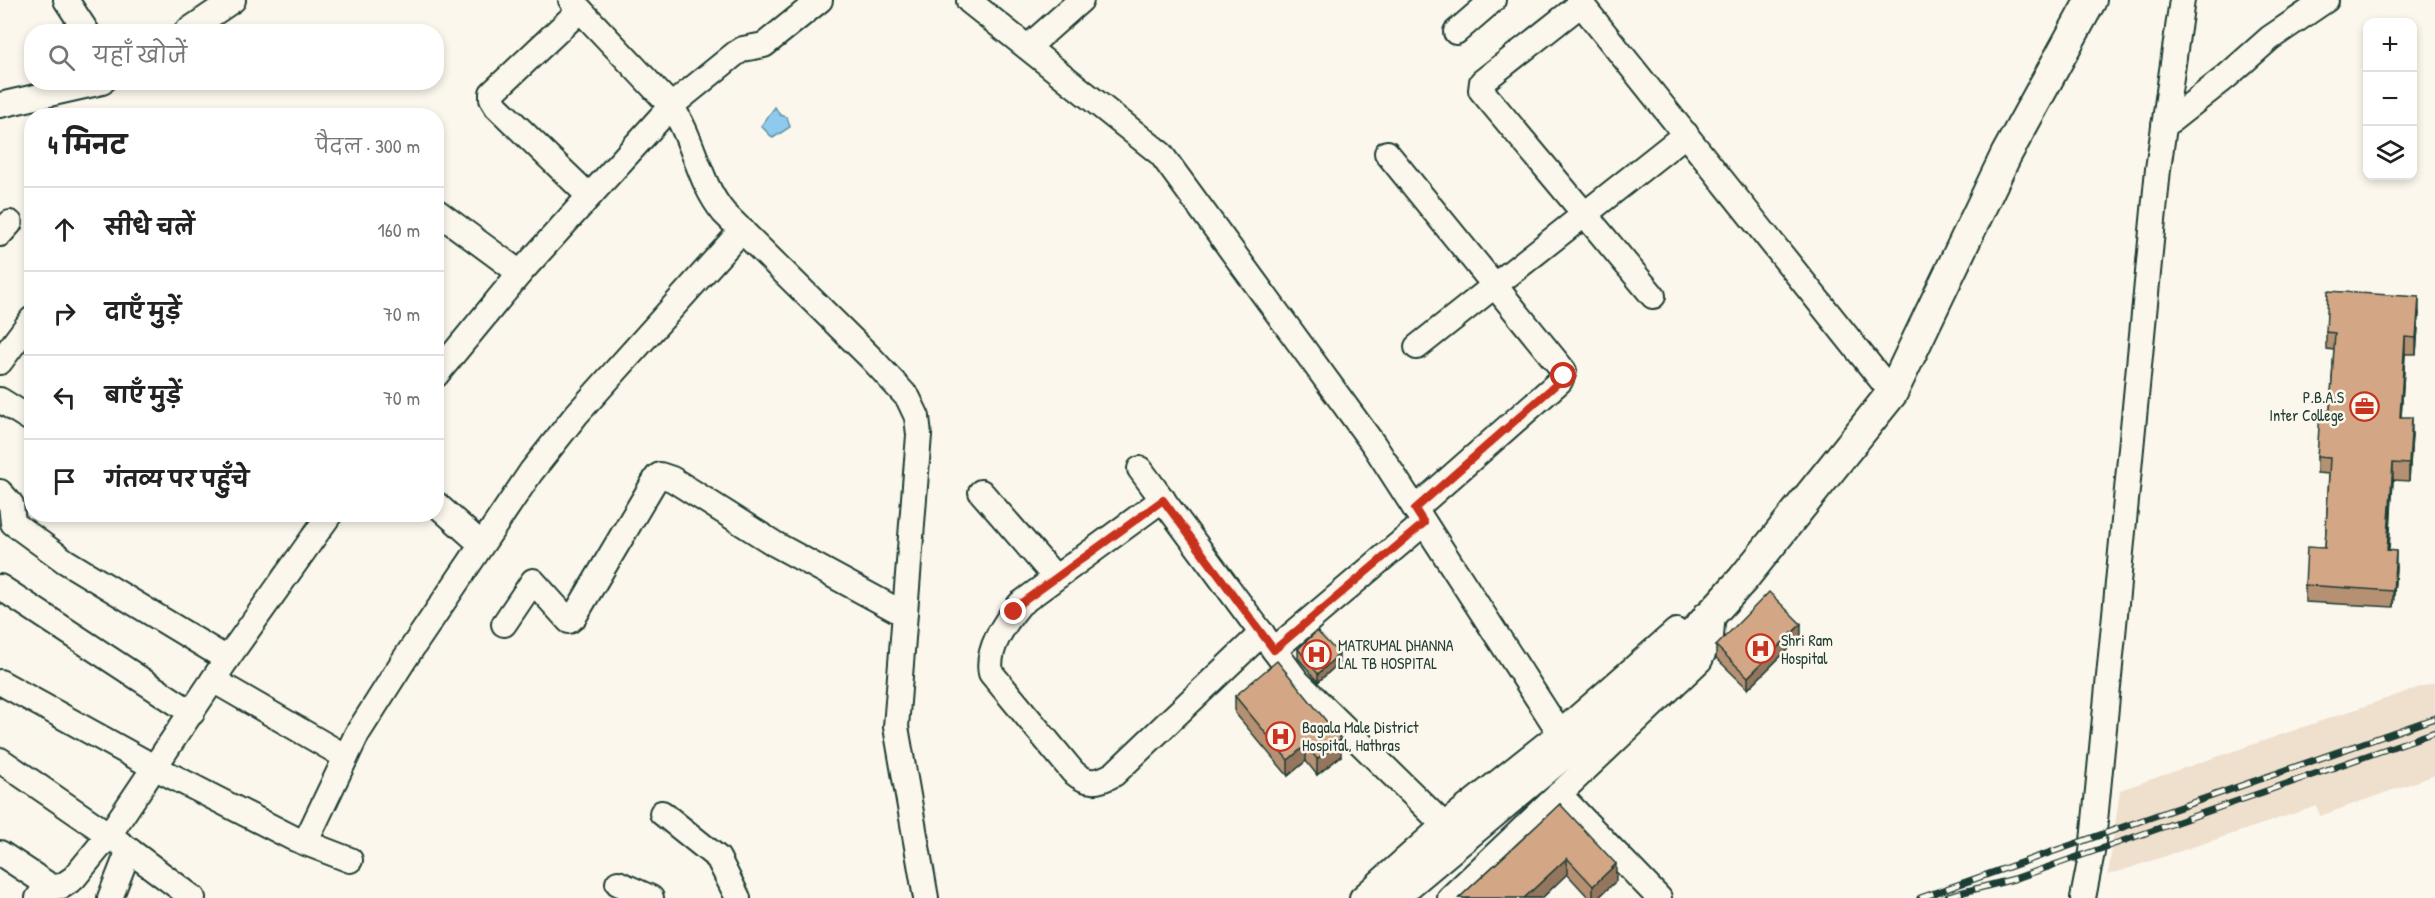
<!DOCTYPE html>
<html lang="hi">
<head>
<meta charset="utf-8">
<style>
	body { margin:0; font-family:"Patrick Hand","Playpen Sans Deva",sans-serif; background:#f2f2f2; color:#222 }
	.controls { position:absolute; right:18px; top:18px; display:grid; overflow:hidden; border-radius:12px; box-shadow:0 3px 9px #0003 }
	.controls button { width:54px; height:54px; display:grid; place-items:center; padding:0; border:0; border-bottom:2px solid #e0e0e0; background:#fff; color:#222; font:30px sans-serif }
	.stop { position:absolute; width:18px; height:18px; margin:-14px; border:4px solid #c8321e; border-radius:50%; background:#fff }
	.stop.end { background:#c8321e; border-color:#fff; box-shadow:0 2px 6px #0008 }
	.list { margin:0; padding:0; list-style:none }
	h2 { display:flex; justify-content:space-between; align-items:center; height:78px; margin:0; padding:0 24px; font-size:26px }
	h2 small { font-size:20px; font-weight:400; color:#767676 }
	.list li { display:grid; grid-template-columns:39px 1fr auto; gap:18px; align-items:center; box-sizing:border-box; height:84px; padding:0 24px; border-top:2px solid #e0e0e0 }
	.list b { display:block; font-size:22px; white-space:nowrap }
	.list em { font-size:20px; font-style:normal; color:#767676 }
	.icon { flex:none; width:33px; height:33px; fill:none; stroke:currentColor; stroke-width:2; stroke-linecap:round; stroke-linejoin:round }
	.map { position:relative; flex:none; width:2435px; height:898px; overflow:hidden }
	.search { position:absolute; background:#fff; box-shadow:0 3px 9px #0003; left:24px; top:24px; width:420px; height:66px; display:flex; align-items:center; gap:15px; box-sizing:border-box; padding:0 21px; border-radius:24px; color:#767676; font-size:22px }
	.panel { position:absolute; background:#fff; box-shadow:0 3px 9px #0003; left:24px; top:108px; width:420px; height:414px; border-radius:24px }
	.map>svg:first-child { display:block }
	.built { fill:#efdfcd }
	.water { fill:#8ec9ee; stroke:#6291a4; stroke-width:1.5 }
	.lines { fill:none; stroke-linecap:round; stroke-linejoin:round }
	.minor-casing { stroke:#1f3d34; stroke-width:28 }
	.major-casing { stroke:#1f3d34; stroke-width:34 }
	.minor { stroke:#fbf7ec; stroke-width:24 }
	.major { stroke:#fbf7ec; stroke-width:30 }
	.rail-casing { stroke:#1f3d34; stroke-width:7 }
	.rail { stroke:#fbf7ec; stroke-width:4.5; stroke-dasharray:14; stroke-linecap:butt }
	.wall { fill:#b59072; stroke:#1f3d34; stroke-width:1.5 }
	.shaded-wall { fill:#94755d; stroke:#1f3d34; stroke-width:1.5 }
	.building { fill:#d3a785; stroke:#1f3d34; stroke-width:1.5 }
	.route { stroke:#c8321e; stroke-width:8 }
	.labels { text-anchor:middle; stroke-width:5; stroke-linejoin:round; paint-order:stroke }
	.poi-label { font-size:16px; fill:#1f3d34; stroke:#fbf7ec; text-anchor:start }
</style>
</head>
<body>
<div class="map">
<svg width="2435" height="898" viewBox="0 0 2435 898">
	<rect width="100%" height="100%" fill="#fbf7ec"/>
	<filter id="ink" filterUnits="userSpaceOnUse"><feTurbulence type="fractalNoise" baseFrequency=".0167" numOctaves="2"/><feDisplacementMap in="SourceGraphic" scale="12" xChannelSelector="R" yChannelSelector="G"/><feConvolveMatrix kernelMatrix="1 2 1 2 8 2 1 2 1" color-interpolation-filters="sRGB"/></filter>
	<g filter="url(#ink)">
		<polygon class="built" points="2435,682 2435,775 2320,816 2317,806 2108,875 2120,790"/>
		<polygon class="water" points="775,107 780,115 787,117 790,127 773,138 761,126"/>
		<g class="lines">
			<defs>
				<g id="minor">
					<polyline points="66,0 87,32"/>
					<path d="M571 0 671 106C694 139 698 182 724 213L872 359 908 398 917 417 919 435 896 727 926 898"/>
					<polyline points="1578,0 1892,393"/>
					<polyline points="969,1 1161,154 1374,445 1560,733 1676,631"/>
					<polyline points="1581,4 1482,82 1481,90 1653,296"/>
					<polyline points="580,10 492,93 492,99 497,107 589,196"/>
					<polyline points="186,32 233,0"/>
					<polyline points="1456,32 1493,0"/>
					<polyline points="1028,47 1081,0"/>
					<polyline points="0,105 102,82"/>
					<polyline points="2164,126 2226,77 2270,38 2326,0"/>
					<polyline points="1387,153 1564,371 1560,381 1415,509"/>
					<polyline points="436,211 520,273"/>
					<polyline points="0,234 10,223"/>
					<polyline points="1417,347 1686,134"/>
					<polyline points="0,362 32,319"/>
					<polyline points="436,375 520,273 671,106 735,54 743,49 764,45 820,0"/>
					<polyline points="0,400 32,420"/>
					<polyline points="1140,469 1297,681 1444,825"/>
					<polyline points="0,492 11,504 13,523 65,561 227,659"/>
					<polyline points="981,492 1055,577"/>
					<path d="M1163 499 1020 604C1005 622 986 649 991 673L1073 772C1088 785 1098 783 1114 774L1262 633"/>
					<polyline points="436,504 481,544"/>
					<polyline points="0,587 192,713"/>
					<polyline points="504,624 533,581 569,621 574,617 657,477 660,475 672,479 775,544 904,614"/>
					<polyline points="1274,650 1424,523"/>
					<polyline points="213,680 346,757"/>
					<polyline points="0,682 154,767 293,838 350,860"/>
					<polyline points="0,760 109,835 193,898"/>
					<polyline points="1559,794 1659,898"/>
					<polyline points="662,813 718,858 738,898"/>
					<polyline points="305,843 357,734 404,660 531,472 576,415 742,230"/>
					<polyline points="0,853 50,886"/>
					<polyline points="618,883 651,898"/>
					<polyline points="38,898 45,888 62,886 74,878 109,835 227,659 330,514"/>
					<polyline points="110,898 129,850"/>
					<polyline points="1362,898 1444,825 1560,733"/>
					<polyline points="1450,898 1700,660 1711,636 1713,612 1706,614"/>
					<polyline points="2083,898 2092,852 2158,169 2182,0"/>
				</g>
				<polyline id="major" points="1391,898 1575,744 1687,641 1743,579 1892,393 2006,155 2091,0"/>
			</defs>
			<use href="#minor" class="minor-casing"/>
			<use href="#major" class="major-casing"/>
			<use href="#minor" class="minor"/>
			<use href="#major" class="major"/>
			<defs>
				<g id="rail">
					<polyline points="1948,896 2014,879 2435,732"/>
					<polyline points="1920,898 2435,718"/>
				</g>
			</defs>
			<use href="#rail" class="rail-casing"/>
			<use href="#rail" class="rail"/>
		</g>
		<g class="wall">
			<polygon points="2419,313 2416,354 2405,354 2401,417 2412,434 2409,481 2393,480 2389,550 2396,567 2393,607 2305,602 2305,585 2325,548 2329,474 2317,473 2317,457 2330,410 2334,350 2326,349 2326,332"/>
			<polygon points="1801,636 1748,689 1716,658 1716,646"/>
			<polygon points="1298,649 1339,663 1318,682 1298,658"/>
			<polygon points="1235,696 1341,756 1317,775 1306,761 1288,776 1235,713"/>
			<polygon points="1560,804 1616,881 1598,898 1589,898 1567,874 1542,898 1459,898"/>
		</g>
		<g class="shaded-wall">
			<polygon points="2419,297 2419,313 2416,354 2416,338"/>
			<polygon points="2405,337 2405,354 2400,433 2400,417"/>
			<polygon points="2412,417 2412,434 2409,481 2409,464"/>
			<polygon points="2393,463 2393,480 2387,567 2387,550"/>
			<polygon points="2396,551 2396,567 2393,607 2393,591"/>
			<polygon points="1801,624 1801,636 1748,689 1748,677"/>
			<polygon points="1339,654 1339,663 1318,682 1318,674"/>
			<polygon points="1341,739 1341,756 1317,775 1317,759"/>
			<polygon points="1306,745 1306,761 1288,776 1288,760"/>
			<polygon points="1567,858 1567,874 1542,898 1524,898"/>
			<polygon points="1616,864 1616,881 1598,898 1593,898 1593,886"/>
		</g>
		<g class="building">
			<polygon points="2328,291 2419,297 2416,338 2405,337 2400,417 2412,417 2409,464 2393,463 2387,550 2396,551 2393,591 2305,585 2307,547 2325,548 2330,458 2317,457 2320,412 2330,410 2335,333 2326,332"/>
			<polygon points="1769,592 1801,624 1748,677 1716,646"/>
			<polygon points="1317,631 1339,654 1318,674 1298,649"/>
			<polygon points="1277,661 1341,739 1317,759 1306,745 1288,760 1235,696"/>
			<polygon points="1560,804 1616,864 1593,886 1567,858 1524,898 1459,898"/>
		</g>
	</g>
	<g class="lines" filter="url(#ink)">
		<polyline class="route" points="1014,612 1020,604 1163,500 1274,650 1424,523 1415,509 1560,381 1564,376"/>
	</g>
	<defs>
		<symbol id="office-ring" viewBox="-11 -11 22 22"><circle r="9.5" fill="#fbf7ec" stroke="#c8321e" stroke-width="1.5"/><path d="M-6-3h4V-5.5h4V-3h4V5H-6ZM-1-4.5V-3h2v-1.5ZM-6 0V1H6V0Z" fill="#c8321e"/></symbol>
		<symbol id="hospital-ring" viewBox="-11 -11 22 22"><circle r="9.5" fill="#fbf7ec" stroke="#c8321e" stroke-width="1.5"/><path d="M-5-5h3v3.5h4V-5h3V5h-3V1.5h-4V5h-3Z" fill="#c8321e"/></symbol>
	</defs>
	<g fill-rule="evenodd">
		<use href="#office-ring" x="2348" y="390" width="33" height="33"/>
		<use href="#hospital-ring" x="1744" y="632" width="33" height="33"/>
		<use href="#hospital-ring" x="1300" y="638" width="33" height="33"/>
		<use href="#hospital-ring" x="1264" y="720" width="33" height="33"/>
	</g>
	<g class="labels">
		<g class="poi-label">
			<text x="2344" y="403" text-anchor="end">P.B.A.S<tspan x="2344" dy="18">Inter College</tspan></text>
			<text x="1781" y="646">Shri Ram<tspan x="1781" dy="18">Hospital</tspan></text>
			<text x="1338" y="651">MATRUMAL DHANNA<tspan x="1338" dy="18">LAL TB HOSPITAL</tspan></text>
			<text x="1302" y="733">Bagala Male District<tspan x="1302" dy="18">Hospital, Hathras</tspan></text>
		</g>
	</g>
</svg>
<div class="controls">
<button>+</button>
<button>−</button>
<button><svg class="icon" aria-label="layers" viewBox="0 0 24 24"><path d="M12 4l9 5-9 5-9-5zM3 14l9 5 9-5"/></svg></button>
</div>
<div class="stop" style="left:1564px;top:376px"></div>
<div class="stop end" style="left:1014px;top:612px"></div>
<div class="search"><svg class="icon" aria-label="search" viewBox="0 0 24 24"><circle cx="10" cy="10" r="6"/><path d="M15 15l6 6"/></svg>यहाँ खोजें</div>
<section class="panel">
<h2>4 मिनट<small>पैदल · 300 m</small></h2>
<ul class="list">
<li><svg class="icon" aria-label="ahead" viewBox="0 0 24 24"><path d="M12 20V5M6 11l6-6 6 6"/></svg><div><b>सीधे चलें</b></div><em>160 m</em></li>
<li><svg class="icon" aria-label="right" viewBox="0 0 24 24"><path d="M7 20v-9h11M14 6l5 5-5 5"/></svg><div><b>दाएँ मुड़ें</b></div><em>70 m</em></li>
<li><svg class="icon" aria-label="left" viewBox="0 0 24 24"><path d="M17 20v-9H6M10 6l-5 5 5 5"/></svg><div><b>बाएँ मुड़ें</b></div><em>70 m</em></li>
<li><svg class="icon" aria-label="arrive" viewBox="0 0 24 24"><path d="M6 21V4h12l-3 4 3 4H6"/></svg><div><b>गंतव्य पर पहुँचे</b></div></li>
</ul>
</section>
</div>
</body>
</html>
